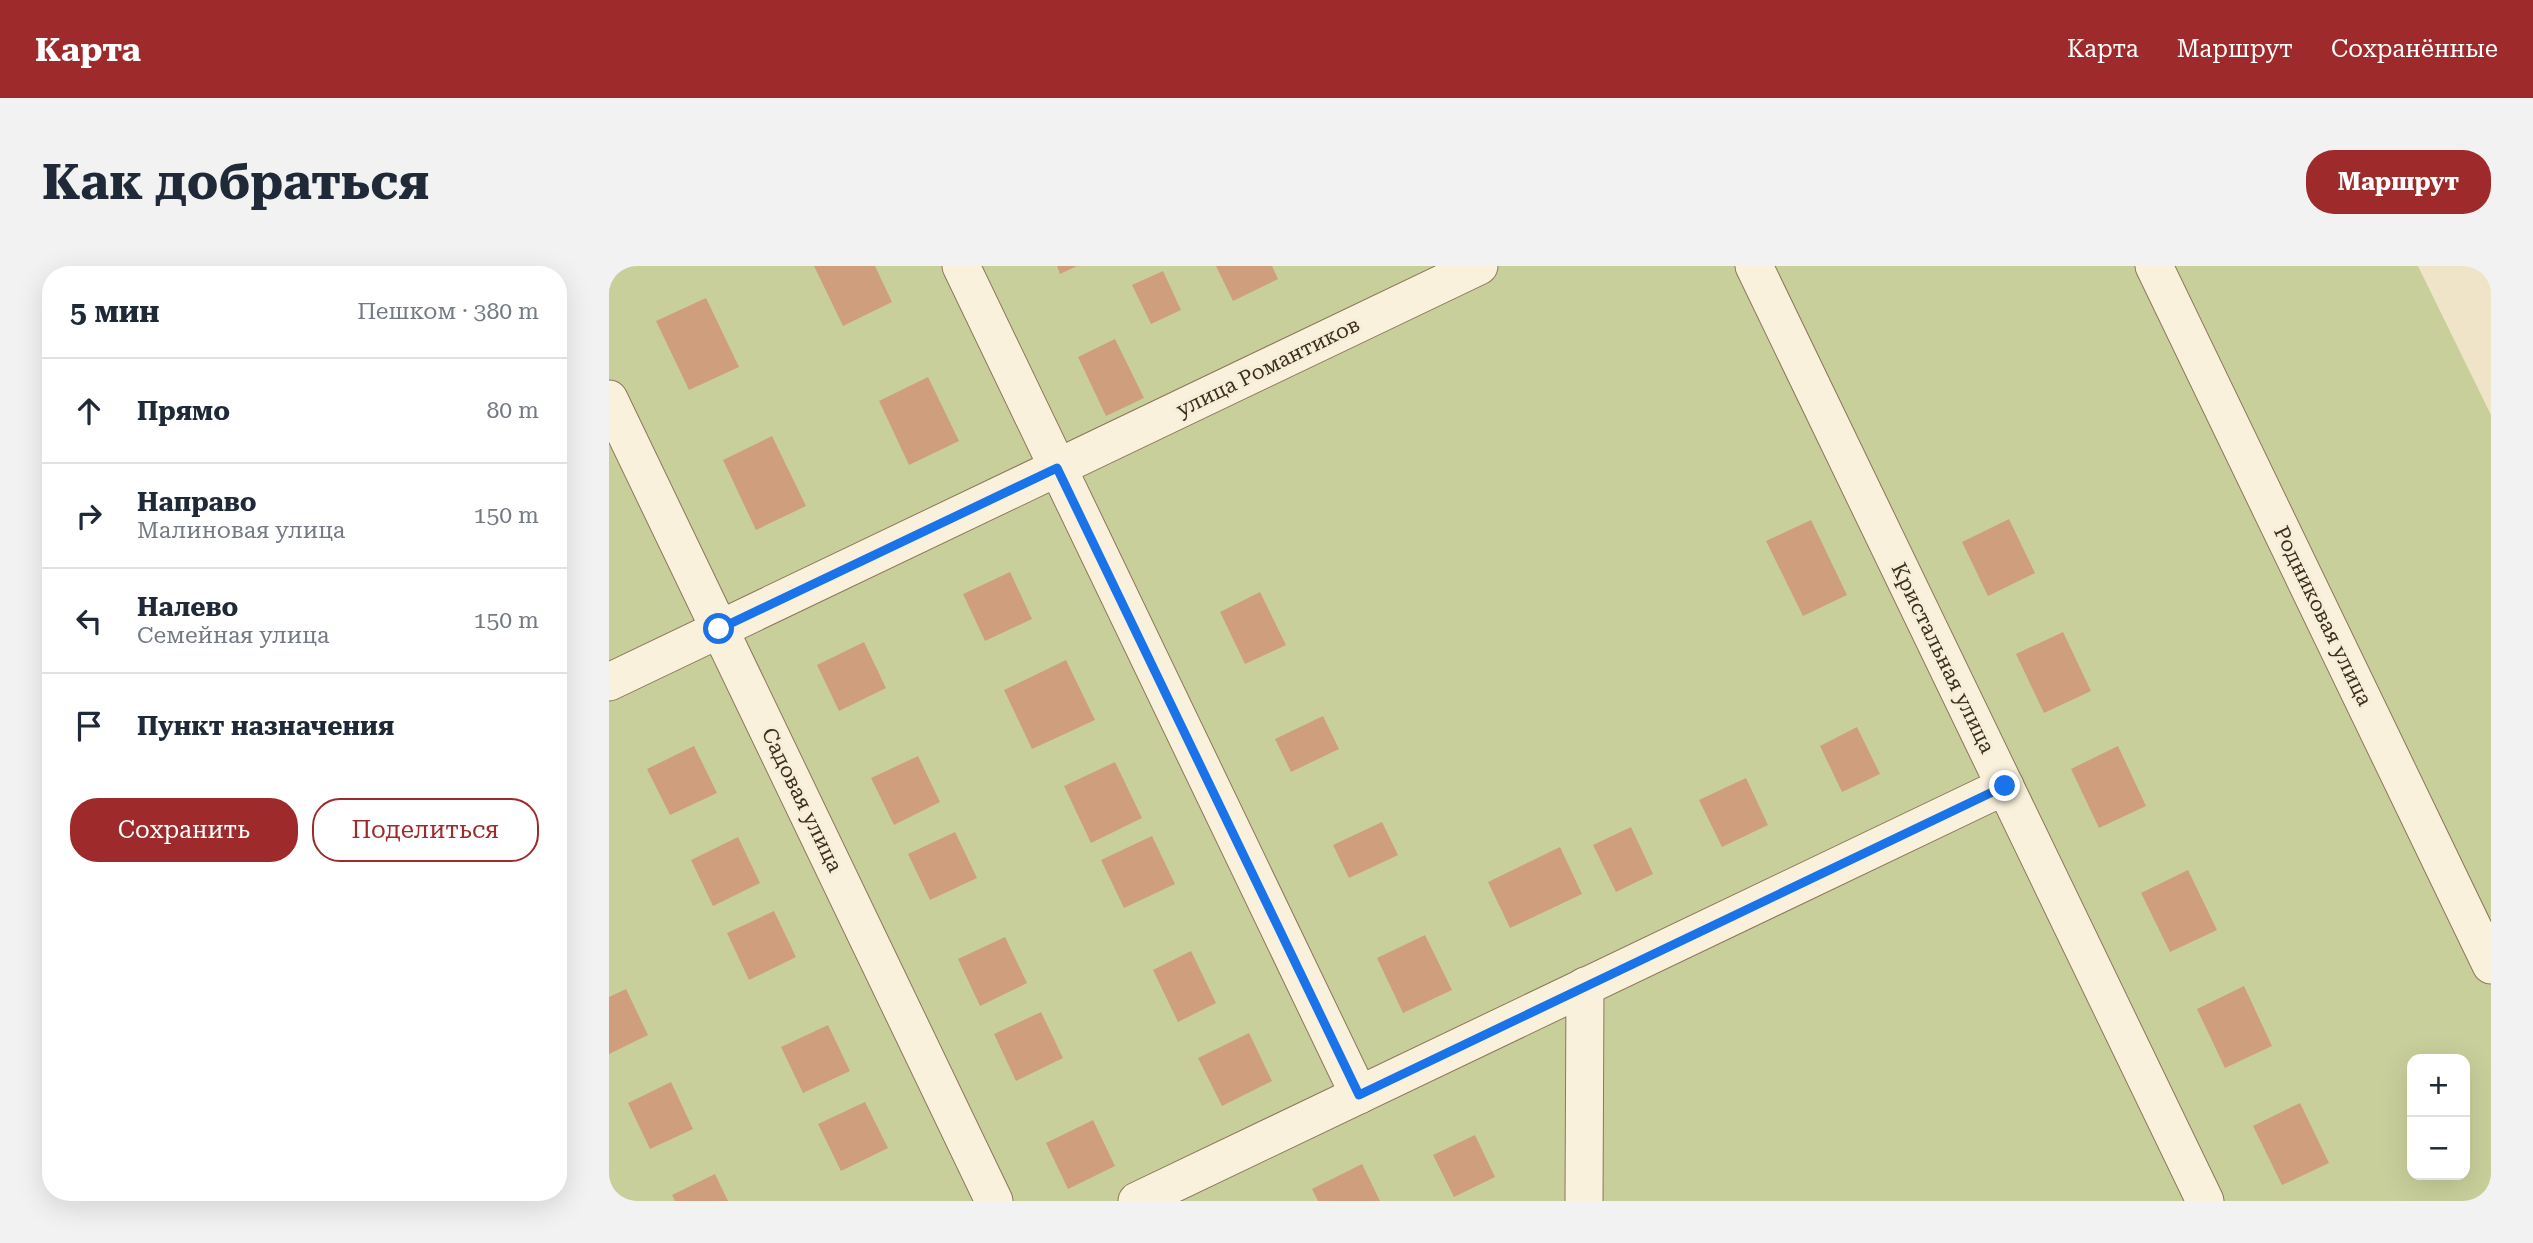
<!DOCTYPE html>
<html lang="ru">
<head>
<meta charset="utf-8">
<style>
	body { margin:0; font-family:"Roboto Serif",serif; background:#f2f2f3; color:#1f2937 }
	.controls { position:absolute; right:21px; bottom:21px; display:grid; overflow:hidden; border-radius:14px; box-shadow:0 7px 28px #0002 }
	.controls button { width:63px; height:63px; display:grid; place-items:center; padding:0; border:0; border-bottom:2px solid #e0e1e3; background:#fff; color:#1f2937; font:35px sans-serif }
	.stop { position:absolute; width:21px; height:21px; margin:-16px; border:5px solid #1a73e8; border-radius:50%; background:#fff }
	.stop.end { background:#1a73e8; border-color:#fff; box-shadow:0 2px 7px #0008 }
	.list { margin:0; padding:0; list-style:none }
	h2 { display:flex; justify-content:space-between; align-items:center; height:91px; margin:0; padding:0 28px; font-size:30px }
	h2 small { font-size:23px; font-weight:400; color:#747a83 }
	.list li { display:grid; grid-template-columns:46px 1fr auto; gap:21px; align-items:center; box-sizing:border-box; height:105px; padding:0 28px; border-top:2px solid #e0e1e3 }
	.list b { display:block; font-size:26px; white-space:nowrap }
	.list p { margin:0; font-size:23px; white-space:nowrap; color:#747a83 }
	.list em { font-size:23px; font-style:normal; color:#747a83 }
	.actions { display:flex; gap:14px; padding:21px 28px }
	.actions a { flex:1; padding:16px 0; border:2px solid #9e2a2b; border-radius:28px; text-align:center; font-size:24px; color:#9e2a2b }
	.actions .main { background:#9e2a2b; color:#fff }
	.icon { flex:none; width:38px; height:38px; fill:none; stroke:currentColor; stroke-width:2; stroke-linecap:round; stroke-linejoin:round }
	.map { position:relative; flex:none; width:1882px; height:935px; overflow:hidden; border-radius:28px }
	header { display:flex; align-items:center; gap:42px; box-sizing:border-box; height:98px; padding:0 35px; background:#9e2a2b; color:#fff }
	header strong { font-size:33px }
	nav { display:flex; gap:38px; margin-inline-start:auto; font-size:24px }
	.intro { display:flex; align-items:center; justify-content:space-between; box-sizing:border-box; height:168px; padding:0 42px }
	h1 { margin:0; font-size:49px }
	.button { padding:18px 32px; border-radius:28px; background:#9e2a2b; color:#fff; font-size:24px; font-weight:700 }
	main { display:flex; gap:42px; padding:0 42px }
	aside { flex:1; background:#fff; border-radius:28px; box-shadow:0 7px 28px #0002 }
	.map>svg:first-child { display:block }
	.green { fill:#c9cf9b; fill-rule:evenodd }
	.building { fill:#cf9f7d }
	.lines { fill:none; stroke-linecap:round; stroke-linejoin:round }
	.street-casing { stroke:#8d765c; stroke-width:39 }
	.street { stroke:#faf1dc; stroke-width:37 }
	.route { stroke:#1a73e8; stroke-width:9 }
	.labels { text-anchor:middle; stroke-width:6; stroke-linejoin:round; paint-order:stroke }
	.street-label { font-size:21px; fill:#3d2e20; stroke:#f7eed8 }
</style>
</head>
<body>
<header>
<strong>Карта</strong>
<nav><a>Карта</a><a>Маршрут</a><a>Сохранённые</a></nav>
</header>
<div class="intro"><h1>Как добраться</h1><a class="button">Маршрут</a></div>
<main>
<aside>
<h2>5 мин<small>Пешком · 380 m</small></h2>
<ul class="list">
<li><svg class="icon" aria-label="ahead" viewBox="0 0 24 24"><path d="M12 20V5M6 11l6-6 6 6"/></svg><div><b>Прямо</b></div><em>80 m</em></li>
<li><svg class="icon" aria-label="right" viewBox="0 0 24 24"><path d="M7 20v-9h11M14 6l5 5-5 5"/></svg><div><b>Направо</b><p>Малиновая улица</p></div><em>150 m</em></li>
<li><svg class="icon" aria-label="left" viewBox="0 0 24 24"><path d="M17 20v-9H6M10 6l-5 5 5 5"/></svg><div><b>Налево</b><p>Семейная улица</p></div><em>150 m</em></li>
<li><svg class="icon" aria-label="arrive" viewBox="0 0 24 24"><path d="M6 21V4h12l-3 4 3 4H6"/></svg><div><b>Пункт назначения</b></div></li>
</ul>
<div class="actions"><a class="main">Сохранить</a><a>Поделиться</a></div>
</aside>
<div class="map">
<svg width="1882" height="935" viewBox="0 0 1882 935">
	<rect width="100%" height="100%" fill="#f0e4c8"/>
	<path class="green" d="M0 0H1809L1882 149V935H0ZM1803 793H1856V909H1803Z"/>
	<g class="building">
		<polygon points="205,0 266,0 283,36 234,60"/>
		<polygon points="448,0 468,0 451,8"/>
		<polygon points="607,0 663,0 669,13 624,35"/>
		<polygon points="554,5 572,44 542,58 523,19"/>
		<polygon points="97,32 130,101 80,124 47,55"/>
		<polygon points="506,73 535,132 497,150 469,91"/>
		<polygon points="319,111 350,175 300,199 270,135"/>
		<polygon points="163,170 197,240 147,264 114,194"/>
		<polygon points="1400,253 1426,307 1379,330 1353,276"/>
		<polygon points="1202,254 1238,329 1194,350 1157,275"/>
		<polygon points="401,306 423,353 376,375 354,328"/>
		<polygon points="651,326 677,379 636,398 611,346"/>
		<polygon points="1454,366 1482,425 1435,447 1407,388"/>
		<polygon points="255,376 277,422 230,445 208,399"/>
		<polygon points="457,394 486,454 423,483 395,424"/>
		<polygon points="714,450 730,483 682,506 666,473"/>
		<polygon points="1248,461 1271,508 1233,526 1211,480"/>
		<polygon points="85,480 108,527 61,549 38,503"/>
		<polygon points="1509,480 1537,540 1490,562 1462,503"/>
		<polygon points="309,490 331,536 285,559 262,512"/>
		<polygon points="506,496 533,552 482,577 455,520"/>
		<polygon points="1137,512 1159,559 1113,581 1090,534"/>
		<polygon points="773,556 789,589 740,612 724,579"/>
		<polygon points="1022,561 1044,608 1007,626 984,579"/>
		<polygon points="346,566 368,612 321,634 299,588"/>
		<polygon points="543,570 566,618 515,642 492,594"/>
		<polygon points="129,571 151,617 104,640 82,594"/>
		<polygon points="951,581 973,628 901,662 879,616"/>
		<polygon points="1579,604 1608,664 1561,686 1532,627"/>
		<polygon points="165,645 187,691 140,714 118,667"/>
		<polygon points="816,669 843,724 794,747 768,692"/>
		<polygon points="396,671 418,717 371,740 349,693"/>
		<polygon points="582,685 607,737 569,756 544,704"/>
		<polygon points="1635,720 1663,780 1616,802 1588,743"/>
		<polygon points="17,723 39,769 0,788 0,731"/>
		<polygon points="432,746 454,792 407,815 385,768"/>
		<polygon points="219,759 241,805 194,827 172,781"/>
		<polygon points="640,767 663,815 613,840 589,792"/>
		<polygon points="62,816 84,863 41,883 19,837"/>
		<polygon points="256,836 279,882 232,905 209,858"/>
		<polygon points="1691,837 1720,897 1673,919 1644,860"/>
		<polygon points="484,854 506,900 459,923 437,877"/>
		<polygon points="866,869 886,911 845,931 824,889"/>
		<polygon points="753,898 771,935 709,935 703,923"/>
		<polygon points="106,908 119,935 66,935 63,929"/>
	</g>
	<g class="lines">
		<defs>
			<g id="street">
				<polyline points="352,0 750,829"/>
				<polyline points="1145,0 1596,935"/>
				<polyline points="1545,0 1882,699"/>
				<polyline points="0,133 385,935"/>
				<polyline points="0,416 870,0"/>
				<polyline points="528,935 1396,520"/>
				<polyline points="975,935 976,720"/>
			</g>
		</defs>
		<use href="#street" class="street-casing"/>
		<use href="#street" class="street"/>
	</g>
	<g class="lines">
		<polyline class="route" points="110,363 448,202 750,829 1396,520"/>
	</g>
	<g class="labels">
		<g class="street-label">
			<text transform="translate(659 101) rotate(-26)" y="7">улица Романтиков</text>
			<text transform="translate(1714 350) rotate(64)" y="7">Родниковая улица</text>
			<text transform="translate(1334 392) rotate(64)" y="7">Кристальная улица</text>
			<text transform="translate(193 534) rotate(64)" y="7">Садовая улица</text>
		</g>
	</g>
</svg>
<div class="controls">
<button>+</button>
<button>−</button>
</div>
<div class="stop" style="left:110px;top:363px"></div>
<div class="stop end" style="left:1396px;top:520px"></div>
</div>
</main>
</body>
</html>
